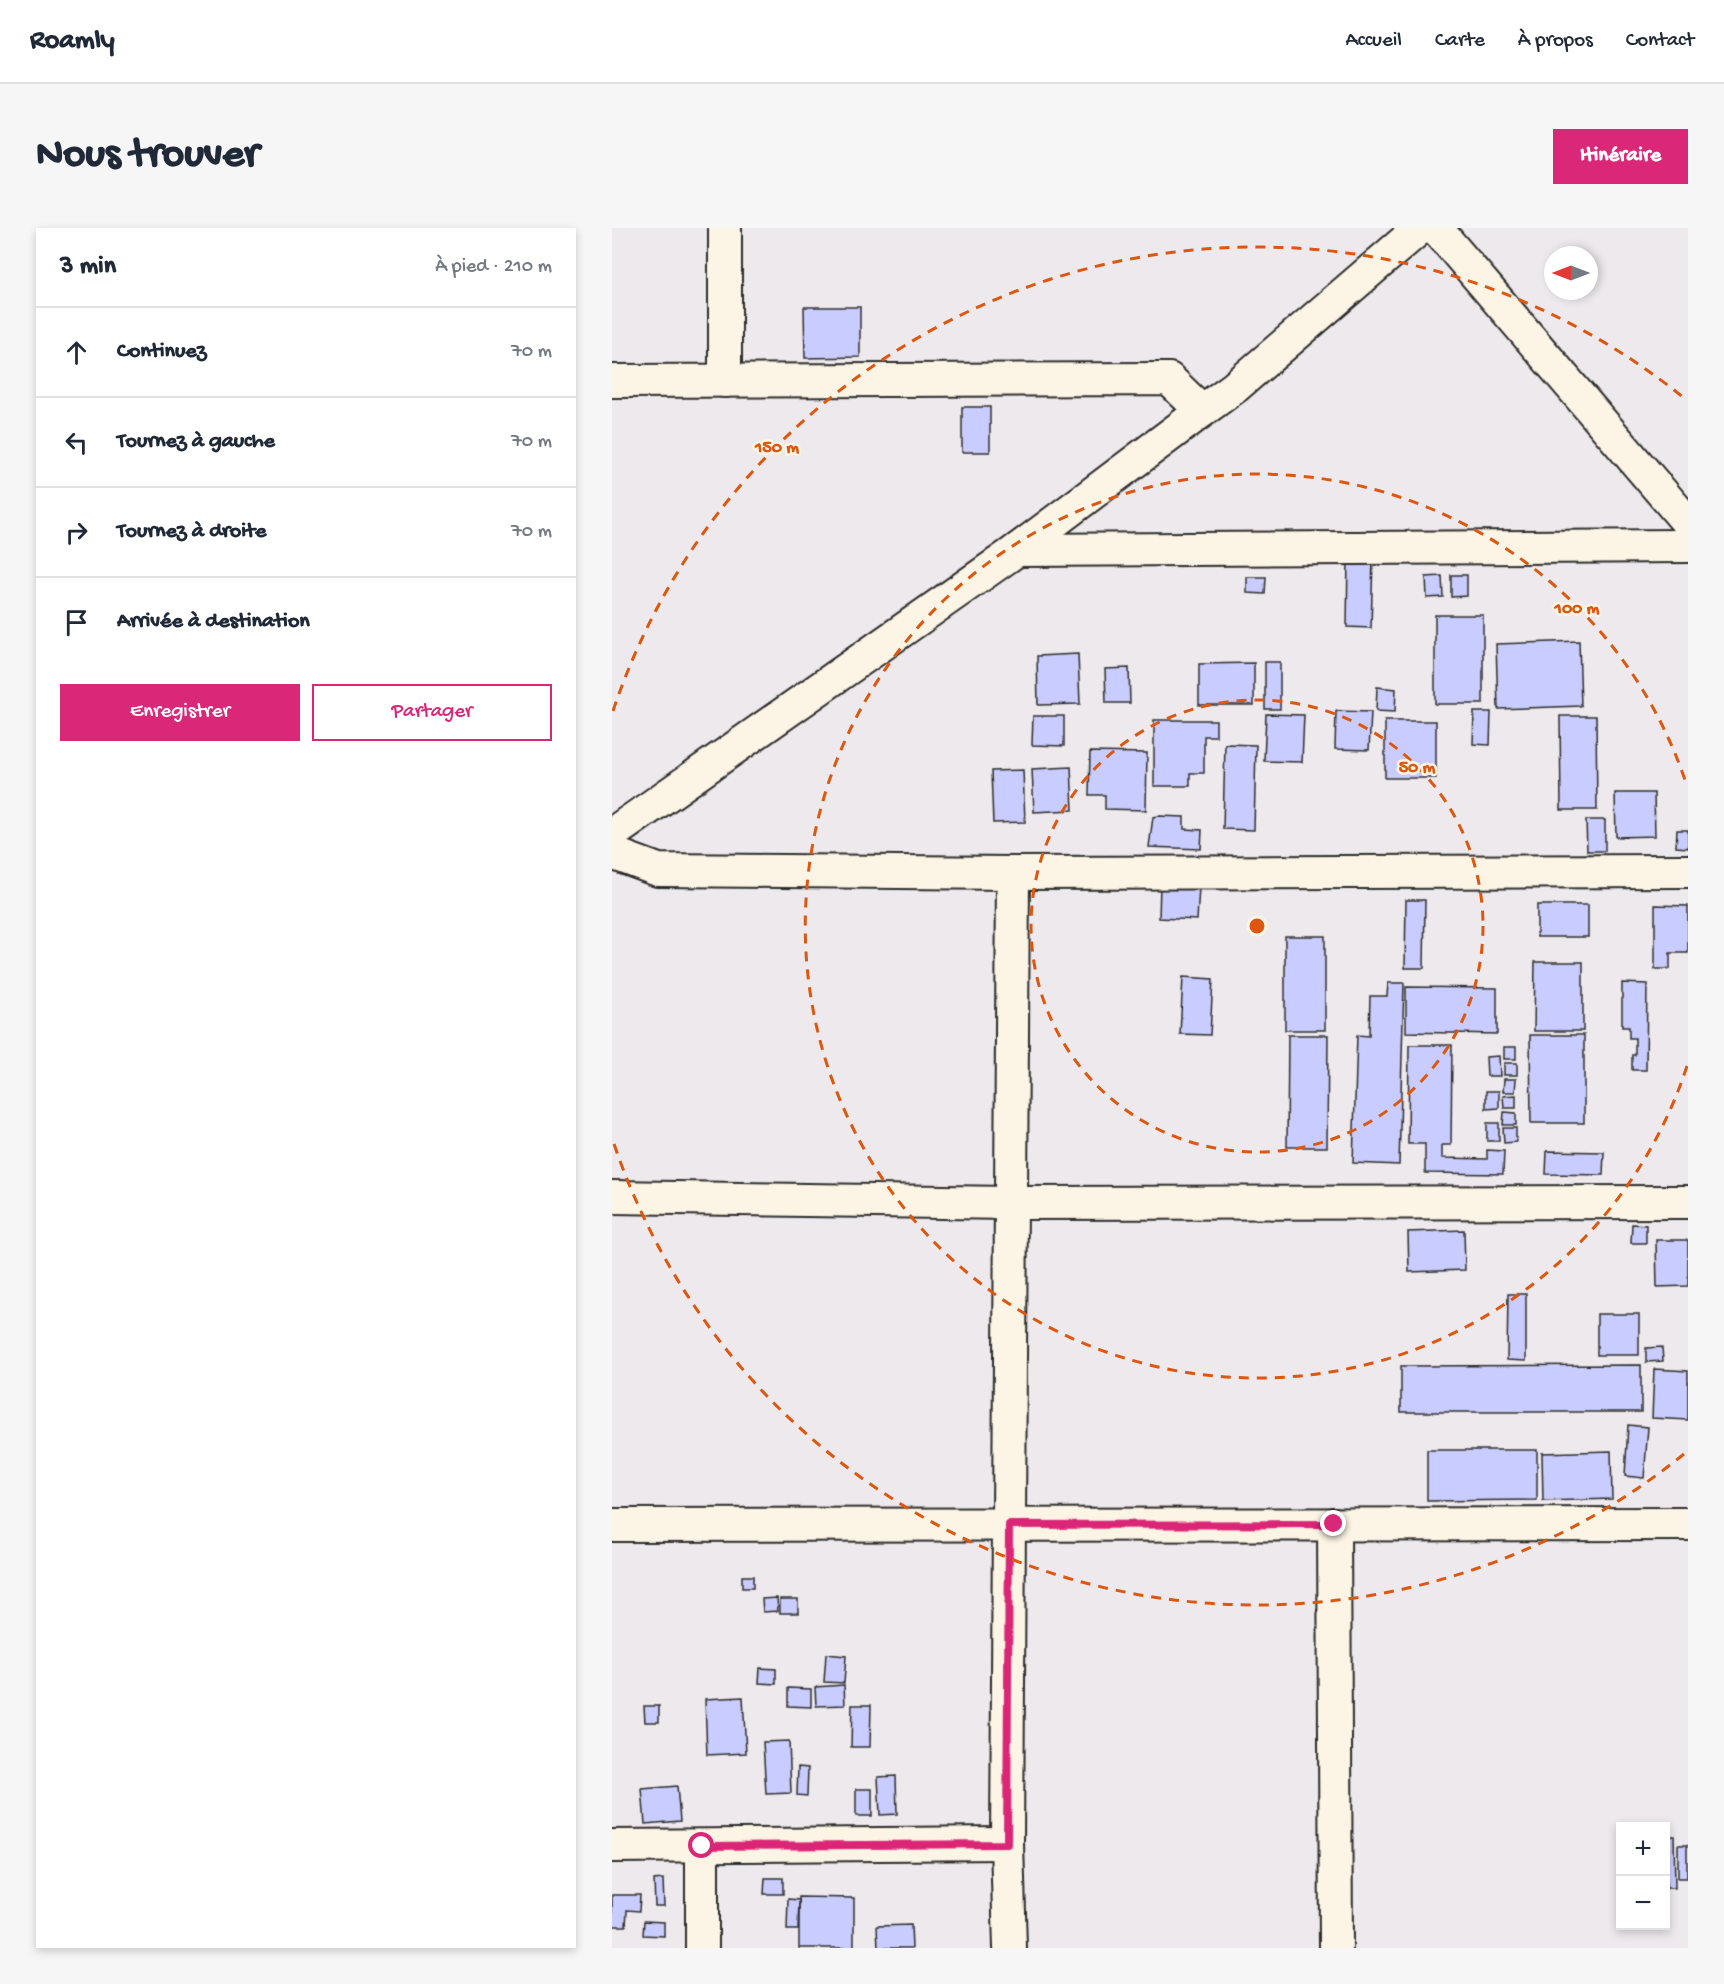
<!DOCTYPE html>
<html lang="fr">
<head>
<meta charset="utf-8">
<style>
	body { margin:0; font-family:"Gochi Hand",sans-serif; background:#f6f6f7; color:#1f2937 }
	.controls { position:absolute; right:18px; bottom:18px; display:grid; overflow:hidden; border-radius:0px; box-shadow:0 3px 9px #0003 }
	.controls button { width:54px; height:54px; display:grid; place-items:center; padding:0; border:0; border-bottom:2px solid #e0e1e3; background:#fff; color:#1f2937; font:30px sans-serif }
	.compass { position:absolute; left:932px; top:18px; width:54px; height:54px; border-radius:50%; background:#fff; box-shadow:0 3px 9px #0003; rotate:270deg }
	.stop { position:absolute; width:18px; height:18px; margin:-14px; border:4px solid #db2777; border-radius:50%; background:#fff }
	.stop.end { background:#db2777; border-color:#fff; box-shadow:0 2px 6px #0008 }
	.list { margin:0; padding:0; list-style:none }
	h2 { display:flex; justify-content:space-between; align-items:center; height:78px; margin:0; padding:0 24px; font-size:26px }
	h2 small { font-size:20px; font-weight:400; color:#747a83 }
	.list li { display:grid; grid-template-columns:39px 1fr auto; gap:18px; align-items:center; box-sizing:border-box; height:90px; padding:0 24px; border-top:2px solid #e0e1e3 }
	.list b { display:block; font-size:22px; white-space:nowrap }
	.list em { font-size:20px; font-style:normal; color:#747a83 }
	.actions { display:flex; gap:12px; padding:18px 24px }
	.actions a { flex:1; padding:14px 0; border:2px solid #db2777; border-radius:0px; text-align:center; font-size:21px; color:#db2777 }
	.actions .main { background:#db2777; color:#fff }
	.icon { flex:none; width:33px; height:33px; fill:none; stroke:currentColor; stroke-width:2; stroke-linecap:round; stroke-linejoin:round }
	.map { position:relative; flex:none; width:1076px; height:1720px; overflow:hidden; border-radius:0px }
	header { display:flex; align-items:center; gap:36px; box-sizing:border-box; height:84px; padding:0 30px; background:#fff; border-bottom:2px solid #e0e1e3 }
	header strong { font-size:28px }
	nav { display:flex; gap:33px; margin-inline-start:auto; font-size:21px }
	.intro { display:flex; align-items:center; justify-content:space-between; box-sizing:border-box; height:144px; padding:0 36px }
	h1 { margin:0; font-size:42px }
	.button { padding:15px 27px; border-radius:0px; background:#db2777; color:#fff; font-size:21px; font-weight:700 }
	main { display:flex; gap:36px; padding:0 36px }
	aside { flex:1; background:#fff; border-radius:0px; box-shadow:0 3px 9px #0003 }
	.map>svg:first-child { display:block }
	.building { fill:#c9ccfe; stroke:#2b2b2b; stroke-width:1.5 }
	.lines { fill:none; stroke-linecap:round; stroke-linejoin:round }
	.street-casing { stroke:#2b2b2b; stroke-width:36 }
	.street { stroke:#fcf5e5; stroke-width:32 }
	.route { stroke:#db2777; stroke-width:8 }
	.ring { fill:none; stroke:#df570e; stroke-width:3; stroke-dasharray:10 8 }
	.centre { fill:#df570e; stroke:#fcf5e5; stroke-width:3 }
	.ring-label { font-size:18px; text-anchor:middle; font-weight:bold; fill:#df570e; stroke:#fcf5e5; stroke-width:5; stroke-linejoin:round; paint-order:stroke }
</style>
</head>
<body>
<header>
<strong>Roamly</strong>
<nav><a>Accueil</a><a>Carte</a><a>À propos</a><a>Contact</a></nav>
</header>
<div class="intro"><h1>Nous trouver</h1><a class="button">Itinéraire</a></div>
<main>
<aside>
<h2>3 min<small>À pied · 210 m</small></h2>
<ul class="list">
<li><svg class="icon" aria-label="ahead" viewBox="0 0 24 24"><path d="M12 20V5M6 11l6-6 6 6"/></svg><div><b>Continuez</b></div><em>70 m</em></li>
<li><svg class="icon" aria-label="left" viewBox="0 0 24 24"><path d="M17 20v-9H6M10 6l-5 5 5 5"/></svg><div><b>Tournez à gauche</b></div><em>70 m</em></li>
<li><svg class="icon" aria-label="right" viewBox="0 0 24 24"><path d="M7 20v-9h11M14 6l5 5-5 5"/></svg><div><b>Tournez à droite</b></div><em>70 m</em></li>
<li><svg class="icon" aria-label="arrive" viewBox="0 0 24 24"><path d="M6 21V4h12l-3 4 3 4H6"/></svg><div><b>Arrivée à destination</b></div></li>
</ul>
<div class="actions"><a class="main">Enregistrer</a><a>Partager</a></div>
</aside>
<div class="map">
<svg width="1076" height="1720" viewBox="0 0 1076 1720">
	<rect width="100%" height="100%" fill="#ede9ec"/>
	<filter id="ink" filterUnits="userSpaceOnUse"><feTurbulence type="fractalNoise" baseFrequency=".0167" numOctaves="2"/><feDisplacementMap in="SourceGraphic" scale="12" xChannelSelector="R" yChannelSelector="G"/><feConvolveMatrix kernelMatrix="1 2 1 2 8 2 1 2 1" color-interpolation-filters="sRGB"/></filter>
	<g filter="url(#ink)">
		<g class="building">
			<polygon points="192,79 248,79 248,129 193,130"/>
			<rect x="350" y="179" width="28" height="45"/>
			<polygon points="736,329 761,330 759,400 735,399"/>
			<polygon points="839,347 855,347 855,368 839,369"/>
			<polygon points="830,348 831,369 815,370 814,349"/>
			<polygon points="635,349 654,349 653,366 635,365"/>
			<rect x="823" y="387" width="48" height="89"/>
			<polygon points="967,413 969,478 886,481 884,416"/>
			<polygon points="466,426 468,476 426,477 425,428"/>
			<rect x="653" y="434" width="15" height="47"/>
			<polygon points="642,435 642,477 587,477 587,436"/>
			<polygon points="517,440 518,475 494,475 493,441"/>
			<polygon points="765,459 784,461 783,484 764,483"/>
			<polygon points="724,483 759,484 757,522 723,521"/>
			<polygon points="862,484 879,484 878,517 861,516"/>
			<polygon points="654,486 692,487 690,534 652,533"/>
			<polygon points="421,488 452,488 452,518 420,517"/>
			<polygon points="948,488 984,488 985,582 949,582"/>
			<polygon points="542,492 604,492 604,508 592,508 592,545 578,545 578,558 542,558"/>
			<rect x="773" y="493" width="51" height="57"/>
			<polygon points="613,516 644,517 642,602 611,601"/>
			<polygon points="478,524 535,525 534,582 493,581 493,567 477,567"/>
			<polygon points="459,539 461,582 422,584 420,541"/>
			<polygon points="411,542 413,594 381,595 379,543"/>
			<polygon points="1003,565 1042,565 1043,608 1004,609"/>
			<polygon points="547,588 572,589 572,601 590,602 589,621 537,619 541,589"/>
			<polygon points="974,592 993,592 993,623 975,623"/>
			<polygon points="1065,602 1076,602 1076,620 1064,619"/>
			<polygon points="548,657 587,659 585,692 547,690"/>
			<polygon points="794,672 813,672 812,740 793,740"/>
			<rect x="925" y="677" width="51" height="32"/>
			<polygon points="1043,677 1076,678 1076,725 1058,725 1058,741 1043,741"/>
			<rect x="673" y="708" width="40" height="94"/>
			<polygon points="923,734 971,734 971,803 922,803"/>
			<polygon points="571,749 601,751 598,807 568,806"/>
			<polygon points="776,755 792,755 787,937 741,935 745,807 757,808 758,768 775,768"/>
			<polygon points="1010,755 1035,756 1034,842 1020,842 1020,827 1023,827 1023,810 1017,810 1017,799 1010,799"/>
			<polygon points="794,759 885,760 885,806 794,804"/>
			<polygon points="676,807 716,807 715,919 675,919"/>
			<polygon points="918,807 972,807 972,895 919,895"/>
			<polygon points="797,817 840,817 839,917 830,917 830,930 875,931 875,922 892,923 891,946 813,945 813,916 796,916"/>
			<rect x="892" y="819" width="12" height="12"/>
			<polygon points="887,828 888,848 875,848 874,829"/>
			<rect x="892" y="835" width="13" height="12"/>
			<polygon points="892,851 904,851 903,864 891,864"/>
			<polygon points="874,863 887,863 887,880 874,881"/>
			<polygon points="904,867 904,880 892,880 891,868"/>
			<polygon points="892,884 904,885 904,897 891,897"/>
			<rect x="875" y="895" width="12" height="18"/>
			<polygon points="891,900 904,900 904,914 892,915"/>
			<polygon points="935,923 992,924 991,947 934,946"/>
			<polygon points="1020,996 1034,997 1034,1015 1019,1015"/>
			<polygon points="852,1002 853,1042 797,1044 796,1004"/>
			<polygon points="1044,1012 1076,1012 1076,1058 1045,1059"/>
			<polygon points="896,1066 914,1066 914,1133 895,1132"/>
			<rect x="985" y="1086" width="42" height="41"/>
			<polygon points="1050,1119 1051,1133 1034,1134 1034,1120"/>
			<polygon points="1029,1137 1029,1184 789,1184 789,1138"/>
			<polygon points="1042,1141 1076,1143 1076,1192 1040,1190"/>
			<polygon points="1016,1197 1036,1199 1032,1250 1013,1248"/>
			<polygon points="815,1222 925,1222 925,1272 815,1273"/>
			<polygon points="999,1223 1000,1271 931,1273 930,1225"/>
			<rect x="130" y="1348" width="11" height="12"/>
			<polygon points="165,1370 166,1383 151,1384 150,1371"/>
			<rect x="168" y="1371" width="18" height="14"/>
			<polygon points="214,1426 234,1428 232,1455 212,1454"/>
			<polygon points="148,1440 164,1441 164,1456 147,1455"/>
			<polygon points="232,1457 233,1477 204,1478 203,1459"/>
			<polygon points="176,1460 199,1461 199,1479 176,1478"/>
			<polygon points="131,1469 134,1525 95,1527 93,1471"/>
			<polygon points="240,1477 259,1477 258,1519 239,1519"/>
			<polygon points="32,1478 47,1478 47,1494 33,1494"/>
			<polygon points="177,1513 179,1565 154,1566 151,1514"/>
			<polygon points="186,1539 196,1540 195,1568 185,1567"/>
			<polygon points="284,1548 285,1586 268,1587 266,1549"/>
			<polygon points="65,1558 68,1593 33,1596 30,1561"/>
			<rect x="244" y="1561" width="16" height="27"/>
			<polygon points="1054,1608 1062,1608 1063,1660 1054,1660"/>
			<rect x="1066" y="1617" width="9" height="33"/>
			<polygon points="153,1650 171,1650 171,1666 152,1666"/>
			<polygon points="51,1651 52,1678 43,1678 42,1652"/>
			<polygon points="0,1667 28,1667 27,1683 15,1682 14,1698 0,1698"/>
			<polygon points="187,1669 242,1670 242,1720 187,1720"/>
			<polygon points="176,1671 187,1672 186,1702 175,1702"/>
			<polygon points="32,1693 52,1694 52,1708 31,1707"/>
			<polygon points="299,1697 300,1720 266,1720 265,1698"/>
		</g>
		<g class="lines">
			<defs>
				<g id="street">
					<polyline points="113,0 113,153"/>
					<polyline points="824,0 1076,295"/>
					<polyline points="0,153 557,151 590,183"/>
					<polyline points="405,322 1076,318"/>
					<polyline points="0,606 405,322 590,183 623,159 808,0"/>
					<polyline points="0,625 46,642 401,645 1076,643"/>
					<polyline points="0,969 399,975 1076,974"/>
					<polyline points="722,1296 724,1720"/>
					<polyline points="0,1297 1076,1296"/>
					<polyline points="0,1618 395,1615"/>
					<polyline points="90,1720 90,1618"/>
					<polyline points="398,1720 395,1615 401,645"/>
				</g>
			</defs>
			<use href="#street" class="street-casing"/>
			<use href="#street" class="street"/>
		</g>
	</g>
	<g class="lines" filter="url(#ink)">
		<polyline class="route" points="90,1618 395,1616 397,1297 722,1296"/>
	</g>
	<g class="ring">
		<circle cx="645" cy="698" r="226"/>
		<path d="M1075 838A452 452 0 1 1 1075 558"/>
		<path d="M1072 1226A679 679 0 0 1 1 913M1 483A679 679 0 0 1 1072 170"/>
	</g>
	<circle cx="645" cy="698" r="9" class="centre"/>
	<g class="ring-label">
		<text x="165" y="224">150 m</text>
		<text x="965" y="385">100 m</text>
		<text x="805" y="544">50 m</text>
	</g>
</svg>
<div class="controls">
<button>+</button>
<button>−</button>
</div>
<svg class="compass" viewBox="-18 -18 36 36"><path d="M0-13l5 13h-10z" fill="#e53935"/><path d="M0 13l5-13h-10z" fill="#747a83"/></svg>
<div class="stop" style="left:90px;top:1618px"></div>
<div class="stop end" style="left:722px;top:1296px"></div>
</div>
</main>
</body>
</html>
